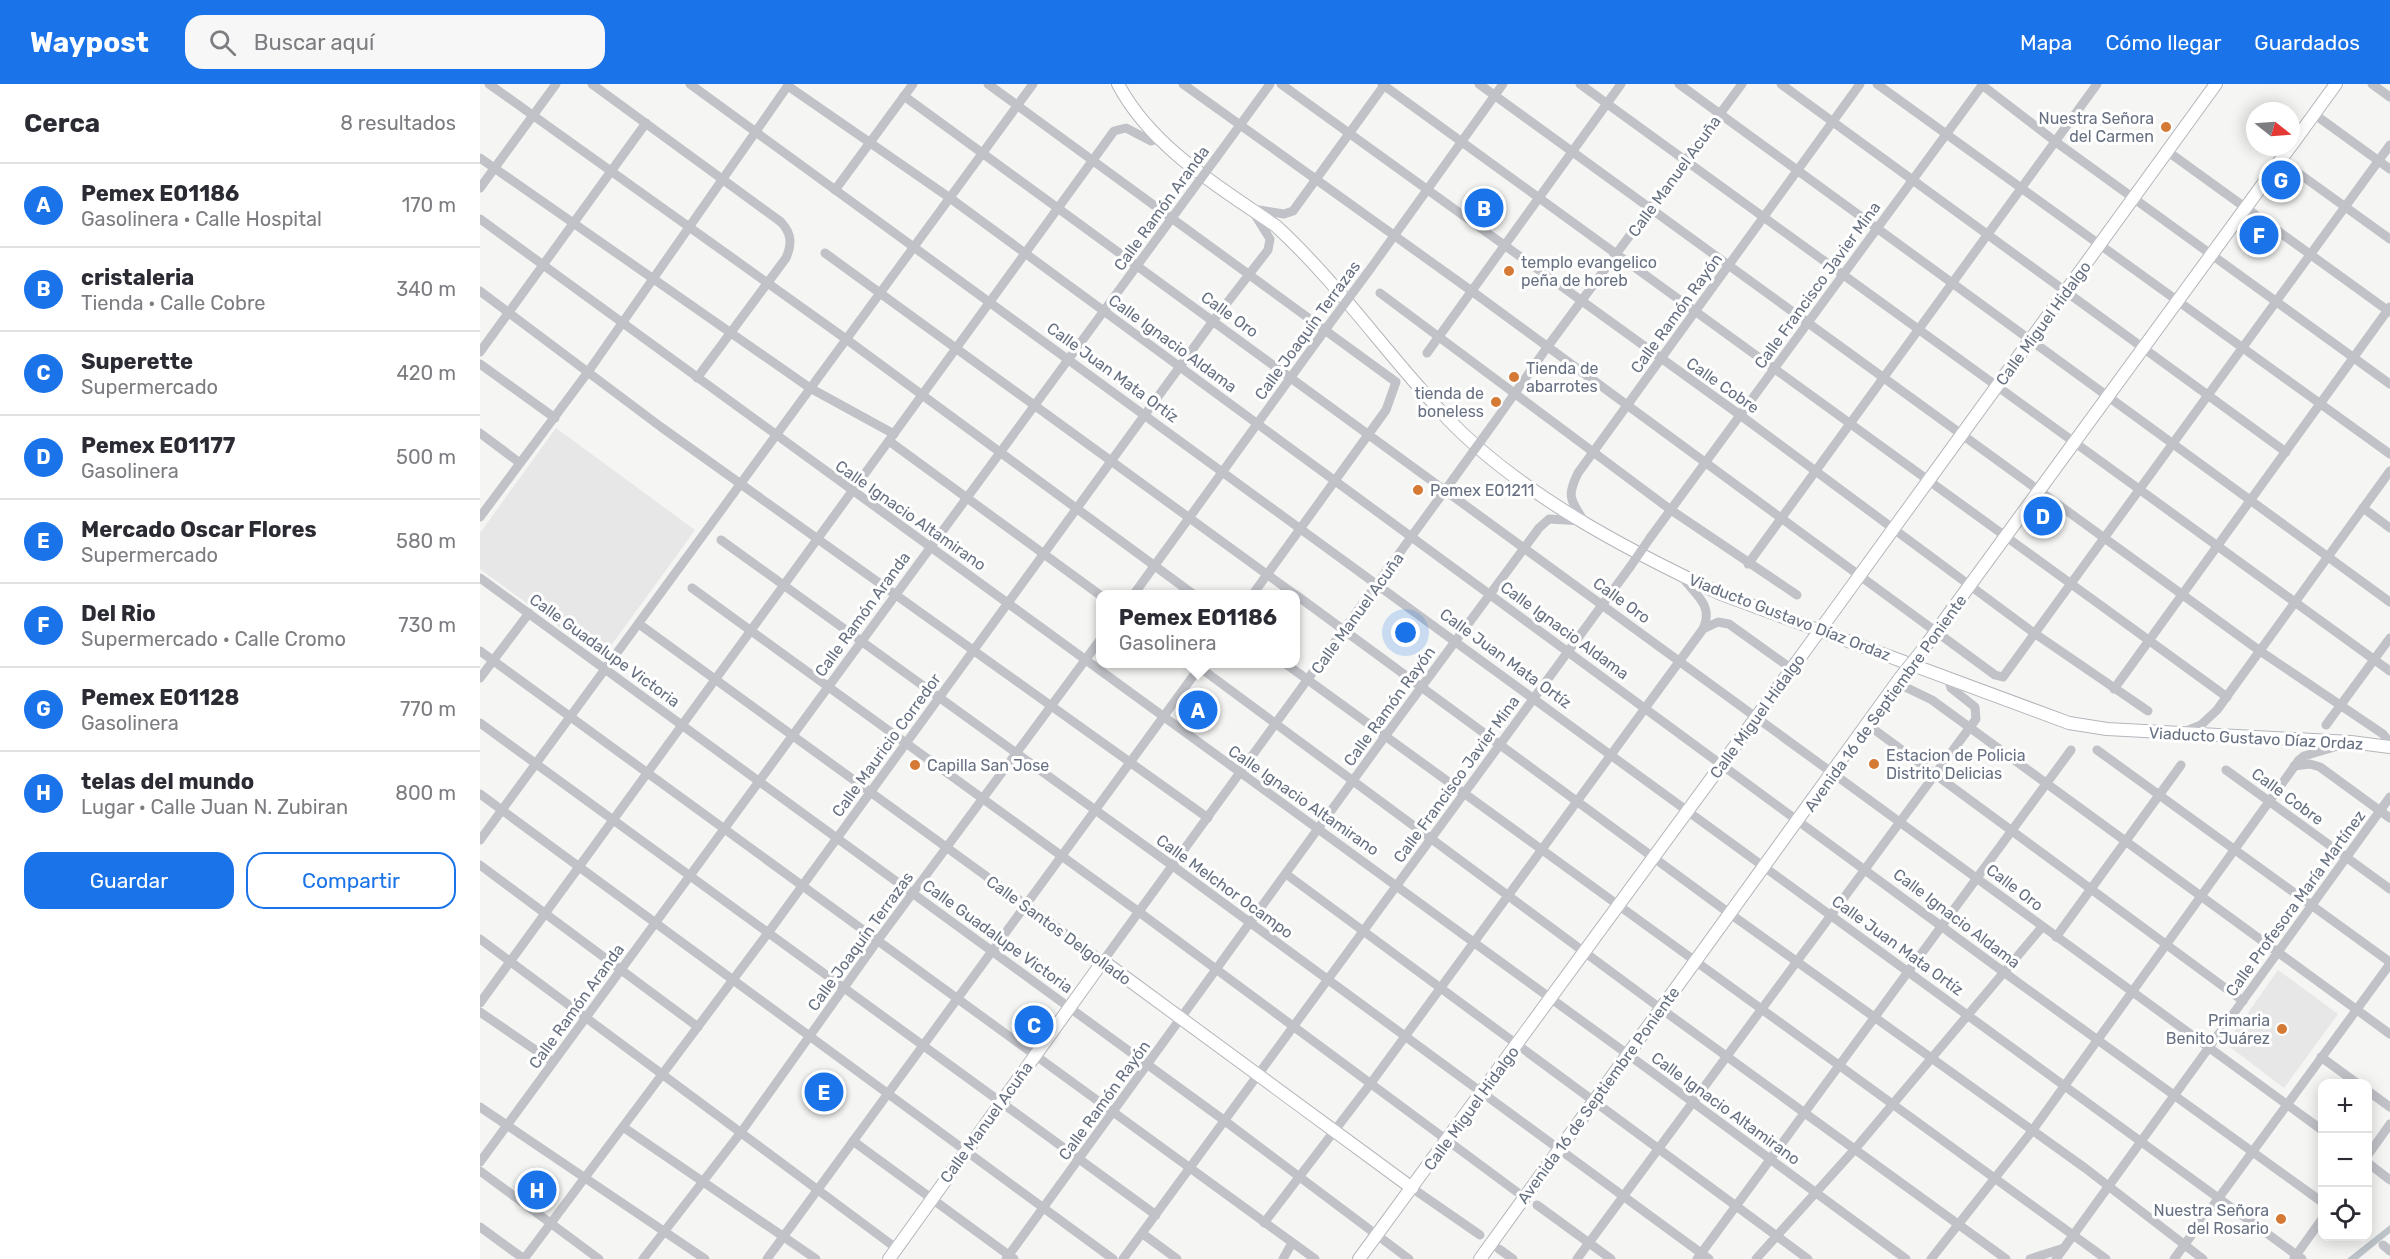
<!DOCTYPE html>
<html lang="es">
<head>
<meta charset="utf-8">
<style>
	body { margin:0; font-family:Rubik,sans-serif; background:#f7f7f7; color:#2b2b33 }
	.controls { position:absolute; right:18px; bottom:18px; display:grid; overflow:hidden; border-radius:12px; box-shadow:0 3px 15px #0003 }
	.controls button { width:54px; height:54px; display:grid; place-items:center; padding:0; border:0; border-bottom:2px solid #e1e1e2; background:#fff; color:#2b2b33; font:30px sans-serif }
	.compass { position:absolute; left:1766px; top:18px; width:54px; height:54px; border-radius:50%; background:#fff; box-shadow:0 3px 15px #0003; rotate:107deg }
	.you { position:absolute; left:926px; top:549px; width:21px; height:21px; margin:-15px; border:4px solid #fff; border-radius:50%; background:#1a73e8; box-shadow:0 0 0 9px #1a73e833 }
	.badge { display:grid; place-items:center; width:39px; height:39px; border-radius:50%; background:#1a73e8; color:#fff; font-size:20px; font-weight:700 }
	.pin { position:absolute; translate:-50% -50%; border:3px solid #fff; box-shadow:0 2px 6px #0006 }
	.popup { position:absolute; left:616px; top:506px; width:204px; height:78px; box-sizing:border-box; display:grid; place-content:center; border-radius:12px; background:#fff; filter:drop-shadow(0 2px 4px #0005); font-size:20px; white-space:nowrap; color:#7c7c81 }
	.popup b { font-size:22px; color:#2b2b33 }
	.popup::after { content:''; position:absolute; left:50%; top:100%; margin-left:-12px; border:12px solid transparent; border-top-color:#fff }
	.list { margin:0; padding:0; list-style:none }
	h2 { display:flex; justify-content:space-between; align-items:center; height:78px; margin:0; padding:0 24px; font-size:26px }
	h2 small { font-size:20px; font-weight:400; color:#7c7c81 }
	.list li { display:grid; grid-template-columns:39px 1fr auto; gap:18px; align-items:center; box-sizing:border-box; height:84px; padding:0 24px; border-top:2px solid #e1e1e2 }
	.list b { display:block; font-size:22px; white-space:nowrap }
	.list p { margin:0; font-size:20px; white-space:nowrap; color:#7c7c81 }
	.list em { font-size:20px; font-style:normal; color:#7c7c81 }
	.actions { display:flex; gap:12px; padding:18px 24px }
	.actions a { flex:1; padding:14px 0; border:2px solid #1a73e8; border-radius:18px; text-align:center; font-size:21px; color:#1a73e8 }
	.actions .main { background:#1a73e8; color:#fff }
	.icon { flex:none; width:33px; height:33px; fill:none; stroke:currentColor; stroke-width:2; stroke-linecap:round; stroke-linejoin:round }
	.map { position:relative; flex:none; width:1910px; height:1175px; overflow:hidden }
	header { display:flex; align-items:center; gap:36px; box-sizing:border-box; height:84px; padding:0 30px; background:#1a73e8; color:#fff }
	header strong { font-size:28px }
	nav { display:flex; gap:33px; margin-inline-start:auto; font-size:21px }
	.search { width:420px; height:54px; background:#f7f7f7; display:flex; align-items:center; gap:15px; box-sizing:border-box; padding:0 21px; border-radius:18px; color:#7c7c81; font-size:22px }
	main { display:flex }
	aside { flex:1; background:#fff }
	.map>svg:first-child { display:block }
	.built { fill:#e6e7e6 }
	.water { fill:#bcc3c9 }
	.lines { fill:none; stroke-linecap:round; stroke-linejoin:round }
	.major-casing { stroke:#b3b6bb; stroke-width:14 }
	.minor { stroke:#c0c2c7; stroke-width:9 }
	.major { stroke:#fff; stroke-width:12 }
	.major-bridge-casing { stroke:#b3b6bb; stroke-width:14; stroke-linecap:butt }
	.minor-bridge { stroke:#c0c2c7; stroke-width:9 }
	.major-bridge { stroke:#fff; stroke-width:12 }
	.poi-dot { fill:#d57a34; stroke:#fff; stroke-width:2 }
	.labels { text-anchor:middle; stroke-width:6; stroke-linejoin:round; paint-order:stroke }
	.poi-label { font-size:16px; fill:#677182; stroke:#fff; text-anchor:start }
	.street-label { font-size:16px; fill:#677182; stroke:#fff }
</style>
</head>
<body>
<header>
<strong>Waypost</strong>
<div class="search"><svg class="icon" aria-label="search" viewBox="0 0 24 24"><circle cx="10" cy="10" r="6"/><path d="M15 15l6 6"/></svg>Buscar aquí</div>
<nav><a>Mapa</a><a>Cómo llegar</a><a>Guardados</a></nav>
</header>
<main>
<aside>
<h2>Cerca<small>8 resultados</small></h2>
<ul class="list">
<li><span class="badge">A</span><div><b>Pemex E01186</b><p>Gasolinera · Calle Hospital</p></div><em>170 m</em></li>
<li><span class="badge">B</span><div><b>cristaleria</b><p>Tienda · Calle Cobre</p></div><em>340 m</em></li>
<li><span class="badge">C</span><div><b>Superette</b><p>Supermercado</p></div><em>420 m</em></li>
<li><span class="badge">D</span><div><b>Pemex E01177</b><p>Gasolinera</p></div><em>500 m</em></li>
<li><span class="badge">E</span><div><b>Mercado Oscar Flores</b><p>Supermercado</p></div><em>580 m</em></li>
<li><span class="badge">F</span><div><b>Del Rio</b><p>Supermercado · Calle Cromo</p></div><em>730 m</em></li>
<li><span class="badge">G</span><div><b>Pemex E01128</b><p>Gasolinera</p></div><em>770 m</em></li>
<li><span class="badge">H</span><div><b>telas del mundo</b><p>Lugar · Calle Juan N. Zubiran</p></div><em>800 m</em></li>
</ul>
<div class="actions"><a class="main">Guardar</a><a>Compartir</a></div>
</aside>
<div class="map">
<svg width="1910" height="1175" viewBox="0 0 1910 1175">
	<rect width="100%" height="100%" fill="#f5f6f3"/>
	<g class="built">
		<polygon points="76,344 215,446 122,574 0,485 0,449"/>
		<polygon points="1798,886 1858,930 1804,1004 1746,960"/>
	</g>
	<polygon class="water" points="1910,1141 1910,1149 1878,1175 1867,1175"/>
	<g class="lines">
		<defs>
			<g id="major">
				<path d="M638 0C671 63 738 102 796 142 859 200 907 271 966 333 1038 409 1147 466 1241 510L1589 639 1627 645 1871 658 1910 663"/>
				<polyline points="1811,62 1856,0"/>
				<polyline points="1356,524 1736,0"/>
				<polyline points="1444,564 1810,63"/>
				<polyline points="409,1175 623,877 932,1104"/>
				<polyline points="879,1175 1316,579"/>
				<polyline points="1000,1175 1420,594"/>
			</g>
		</defs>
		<use href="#major" class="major-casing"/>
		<g class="minor">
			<polyline points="9,0 366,255 713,510"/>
			<path d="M112 0 301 138C312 150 312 160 306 174L217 294"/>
			<polyline points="210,0 1822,1175"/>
			<polyline points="508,0 916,298 906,326 773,510"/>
			<polyline points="703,0 993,208 1515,591 1523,593 1910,61"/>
			<polyline points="801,0 1260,331 1554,549 1668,627"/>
			<polyline points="902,0 1747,613"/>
			<polyline points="999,0 1780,567 1903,650 1910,659"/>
			<polyline points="1100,0 1910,587"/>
			<polyline points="1199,0 1910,518"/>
			<polyline points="1301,0 1806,368"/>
			<polyline points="1397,0 1910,370"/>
			<polyline points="1892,0 1910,13"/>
			<polyline points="1502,1 1576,58 1910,300"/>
			<polyline points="308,2 470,114 1525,889 1842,1118"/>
			<polyline points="424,12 1842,1046"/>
			<polyline points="1834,30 1910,85"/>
			<polyline points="1687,67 1910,228"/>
			<polyline points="0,74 330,304 414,350"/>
			<polyline points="736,74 790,0"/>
			<polyline points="1800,76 1910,155"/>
			<polyline points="0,104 76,0"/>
			<polyline points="355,106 433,0"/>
			<polyline points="773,125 804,130 813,127 905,0"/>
			<path d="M0 135C474 483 953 825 1426 1175"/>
			<polyline points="345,169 814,510"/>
			<polyline points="891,184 1023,0"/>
			<polyline points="0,207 181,343 728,734"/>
			<polyline points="900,209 1191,426 1317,511"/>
			<polyline points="0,268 166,39"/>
			<polyline points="947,269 1141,0"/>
			<polyline points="0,280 75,334"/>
			<polyline points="1016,336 1068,262 1262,0"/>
			<polyline points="0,349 40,379"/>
			<polyline points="409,357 620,511"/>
			<polyline points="1883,424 1910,444"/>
			<polyline points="0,433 108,288 309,0"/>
			<path d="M1104 437C1091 416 1086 413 1098 389L1380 0"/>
			<polyline points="1170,454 1503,0"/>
			<polyline points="241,456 693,782 1229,1175"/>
			<polyline points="1268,480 1617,0"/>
			<polyline points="0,494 745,1037 929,1175"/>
			<path d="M1203 494C1216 511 1234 522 1223 545"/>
			<polyline points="212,504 659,828 1037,1108"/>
			<polyline points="654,510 848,242"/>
			<polyline points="816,511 1249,829 1605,1084 1723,1175"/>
			<polyline points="159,540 623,877 974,394"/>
			<polyline points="0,567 835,1175"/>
			<polyline points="715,580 1180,924 1526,1175"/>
			<polyline points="806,580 1626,1175"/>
			<polyline points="0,594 49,529"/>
			<polyline points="1417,599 1452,616 1910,950"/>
			<polyline points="1634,605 1910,223"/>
			<polyline points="0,639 676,1131"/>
			<polyline points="1388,641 1763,917"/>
			<polyline points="1846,641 1910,554"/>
			<polyline points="1704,648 1721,641 1737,626 1910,387"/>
			<polyline points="1617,666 1910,878"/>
			<polyline points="1814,682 1830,680 1840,683 1910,734"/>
			<polyline points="1746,686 1910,805"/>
			<polyline points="0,710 633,1175"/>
			<polyline points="0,756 553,0"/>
			<polyline points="0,781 218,943"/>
			<polyline points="806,790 1328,1175"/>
			<polyline points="1576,853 1701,681"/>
			<polyline points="0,855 416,1164"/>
			<polyline points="0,919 634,47 646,44 671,57 679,55"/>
			<polyline points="0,928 73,978"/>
			<polyline points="1841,973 1878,1000"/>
			<polyline points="1888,1007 1910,1023"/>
			<polyline points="0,1023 225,1175"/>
			<polyline points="143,1043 336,1175"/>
			<polyline points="373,1057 534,1175"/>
			<polyline points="1888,1071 1910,1040"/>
			<polyline points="0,1078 711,108"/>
			<polyline points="1888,1079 1910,1096"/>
			<polyline points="0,1087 119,1175"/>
			<polyline points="932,1104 1000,1151"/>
			<polyline points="1057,1121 1131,1175"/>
			<polyline points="784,1139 891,999 1223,545 1238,538 1249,540 1312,585"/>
			<polyline points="0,1143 44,1175"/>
			<polyline points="663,1150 697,1175"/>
			<polyline points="1903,1161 1910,1167"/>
			<polyline points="1019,1165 1033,1175"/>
			<polyline points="1814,1174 1842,1135"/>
			<polyline points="44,1175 288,849 733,237 788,166 790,155 772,126"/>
			<polyline points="163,1175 262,1047 398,856 620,556"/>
			<polyline points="287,1175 722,580"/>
			<polyline points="526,1175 906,651 1059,444 1069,435 1102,437"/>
			<polyline points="643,1175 1150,483"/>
			<polyline points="803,1175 812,1159"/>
			<polyline points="1097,1175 1496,635 1495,623 1471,604 1468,594"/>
			<polyline points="1217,1175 1591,666"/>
			<polyline points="1276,1175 1375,1065 1562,843"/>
			<polyline points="1451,1175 1552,1047 1819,676 1824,672 1868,659"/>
			<polyline points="1550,1175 1584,1164"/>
			<polyline points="1576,1175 1910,713"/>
			<polyline points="1694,1175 1910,880"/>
		</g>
		<use href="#major" class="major"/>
		<defs>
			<g id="major-bridge">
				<polyline points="1316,579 1356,524"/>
				<polyline points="1420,594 1444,564"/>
			</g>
		</defs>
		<use href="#major-bridge" class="major-bridge-casing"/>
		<g class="minor-bridge">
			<polyline points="711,108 736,74"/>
			<polyline points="848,242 891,184"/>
			<polyline points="974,394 1016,336"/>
			<polyline points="1150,483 1170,454"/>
		</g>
		<use href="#major-bridge" class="major-bridge"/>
	</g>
	<g class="poi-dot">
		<circle cx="1686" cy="43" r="6"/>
		<circle cx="1029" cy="187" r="6"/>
		<circle cx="1034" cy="293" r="6"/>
		<circle cx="1016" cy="318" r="6"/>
		<circle cx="938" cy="406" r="6"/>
		<circle cx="1394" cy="680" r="6"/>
		<circle cx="435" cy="681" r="6"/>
		<circle cx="1802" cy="945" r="6"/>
		<circle cx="1801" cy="1135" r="6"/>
	</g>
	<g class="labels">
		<g class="poi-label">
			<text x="1674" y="40" text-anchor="end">Nuestra Señora<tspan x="1674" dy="18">del Carmen</tspan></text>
			<text x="1041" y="184">templo evangelico<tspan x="1041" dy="18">peña de horeb</tspan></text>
			<text x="1046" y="290">Tienda de<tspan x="1046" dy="18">abarrotes</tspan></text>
			<text x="1004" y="315" text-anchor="end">tienda de<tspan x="1004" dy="18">boneless</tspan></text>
			<text x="950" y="412">Pemex E01211</text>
			<text x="1406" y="677">Estacion de Policia<tspan x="1406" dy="18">Distrito Delicias</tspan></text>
			<text x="447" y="687">Capilla San Jose</text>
			<text x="1790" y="942" text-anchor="end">Primaria<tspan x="1790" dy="18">Benito Juárez</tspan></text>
			<text x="1789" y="1132" text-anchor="end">Nuestra Señora<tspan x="1789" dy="18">del Rosario</tspan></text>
		</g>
		<g class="street-label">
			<text transform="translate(1194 92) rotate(-54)" y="6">Calle Manuel Acuña</text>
			<text transform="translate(681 124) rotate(-54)" y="6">Calle Ramón Aranda</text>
			<text transform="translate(1337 201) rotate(-54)" y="6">Calle Francisco Javier Mina</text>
			<text transform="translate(1196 229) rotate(-54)" y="6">Calle Ramón Rayón</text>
			<text transform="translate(750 230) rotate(36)" y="6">Calle Oro</text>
			<text transform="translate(1563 239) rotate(-54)" y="6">Calle Miguel Hidalgo</text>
			<text transform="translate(827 246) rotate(-54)" y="6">Calle Joaquín Terrazas</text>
			<text transform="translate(693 259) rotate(36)" y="6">Calle Ignacio Aldama</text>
			<text transform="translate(633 288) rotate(36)" y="6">Calle Juan Mata Ortíz</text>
			<text transform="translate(1243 301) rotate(35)" y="6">Calle Cobre</text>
			<text transform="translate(431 431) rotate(35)" y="6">Calle Ignacio Altamirano</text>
			<text transform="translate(1142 516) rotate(36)" y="6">Calle Oro</text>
			<text transform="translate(877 529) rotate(-54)" y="6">Calle Manuel Acuña</text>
			<text transform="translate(382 530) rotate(-54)" y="6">Calle Ramón Aranda</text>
			<text transform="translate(1310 533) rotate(21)" y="6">Viaducto Gustavo Díaz Ordaz</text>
			<text transform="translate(1085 546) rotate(36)" y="6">Calle Ignacio Aldama</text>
			<text transform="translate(125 566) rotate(36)" y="6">Calle Guadalupe Victoria</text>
			<text transform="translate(1026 574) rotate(36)" y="6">Calle Juan Mata Ortíz</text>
			<text transform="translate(1405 619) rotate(-54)" y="6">Avenida 16 de Septiembre Poniente</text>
			<text transform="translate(909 622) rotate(-54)" y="6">Calle Ramón Rayón</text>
			<text transform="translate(1277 632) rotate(-54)" y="6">Calle Miguel Hidalgo</text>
			<text transform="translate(1776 654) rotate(3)" y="6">Viaducto Gustavo Díaz Ordaz</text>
			<text transform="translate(406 661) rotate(-54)" y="6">Calle Mauricio Corredor</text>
			<text transform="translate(976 695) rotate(-54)" y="6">Calle Francisco Javier Mina</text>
			<text transform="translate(1808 712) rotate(36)" y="6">Calle Cobre</text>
			<text transform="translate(824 716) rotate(35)" y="6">Calle Ignacio Altamirano</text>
			<text transform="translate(745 802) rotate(36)" y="6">Calle Melchor Ocampo</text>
			<text transform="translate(1535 803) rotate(37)" y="6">Calle Oro</text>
			<text transform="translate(1815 819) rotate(-54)" y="6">Calle Profesora María Martínez</text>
			<text transform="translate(1477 834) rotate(37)" y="6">Calle Ignacio Aldama</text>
			<text transform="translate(579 846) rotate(36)" y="6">Calle Santos Delgollado</text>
			<text transform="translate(518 852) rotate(36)" y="6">Calle Guadalupe Victoria</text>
			<text transform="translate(380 857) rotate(-54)" y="6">Calle Joaquín Terrazas</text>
			<text transform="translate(1418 861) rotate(36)" y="6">Calle Juan Mata Ortíz</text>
			<text transform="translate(96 922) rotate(-54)" y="6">Calle Ramón Aranda</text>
			<text transform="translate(1118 1011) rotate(-54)" y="6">Avenida 16 de Septiembre Poniente</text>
			<text transform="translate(624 1016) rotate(-54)" y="6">Calle Ramón Rayón</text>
			<text transform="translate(991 1024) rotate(-54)" y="6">Calle Miguel Hidalgo</text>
			<text transform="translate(1246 1024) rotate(36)" y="6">Calle Ignacio Altamirano</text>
			<text transform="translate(506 1038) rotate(-54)" y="6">Calle Manuel Acuña</text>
		</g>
	</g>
</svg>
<div class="controls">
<button>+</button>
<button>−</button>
<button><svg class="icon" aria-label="locate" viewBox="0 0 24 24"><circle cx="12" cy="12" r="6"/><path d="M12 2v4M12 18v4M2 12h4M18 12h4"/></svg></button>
</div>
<svg class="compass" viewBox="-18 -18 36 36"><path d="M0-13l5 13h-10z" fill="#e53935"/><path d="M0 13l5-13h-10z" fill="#7c7c81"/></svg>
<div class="you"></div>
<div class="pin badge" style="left:718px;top:626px">A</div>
<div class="popup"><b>Pemex E01186</b>Gasolinera</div>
<div class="pin badge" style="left:1004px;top:124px">B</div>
<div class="pin badge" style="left:554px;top:941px">C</div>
<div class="pin badge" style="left:1563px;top:432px">D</div>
<div class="pin badge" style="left:344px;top:1008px">E</div>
<div class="pin badge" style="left:1779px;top:151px">F</div>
<div class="pin badge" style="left:1801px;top:96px">G</div>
<div class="pin badge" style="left:57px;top:1106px">H</div>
</div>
</main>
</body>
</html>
